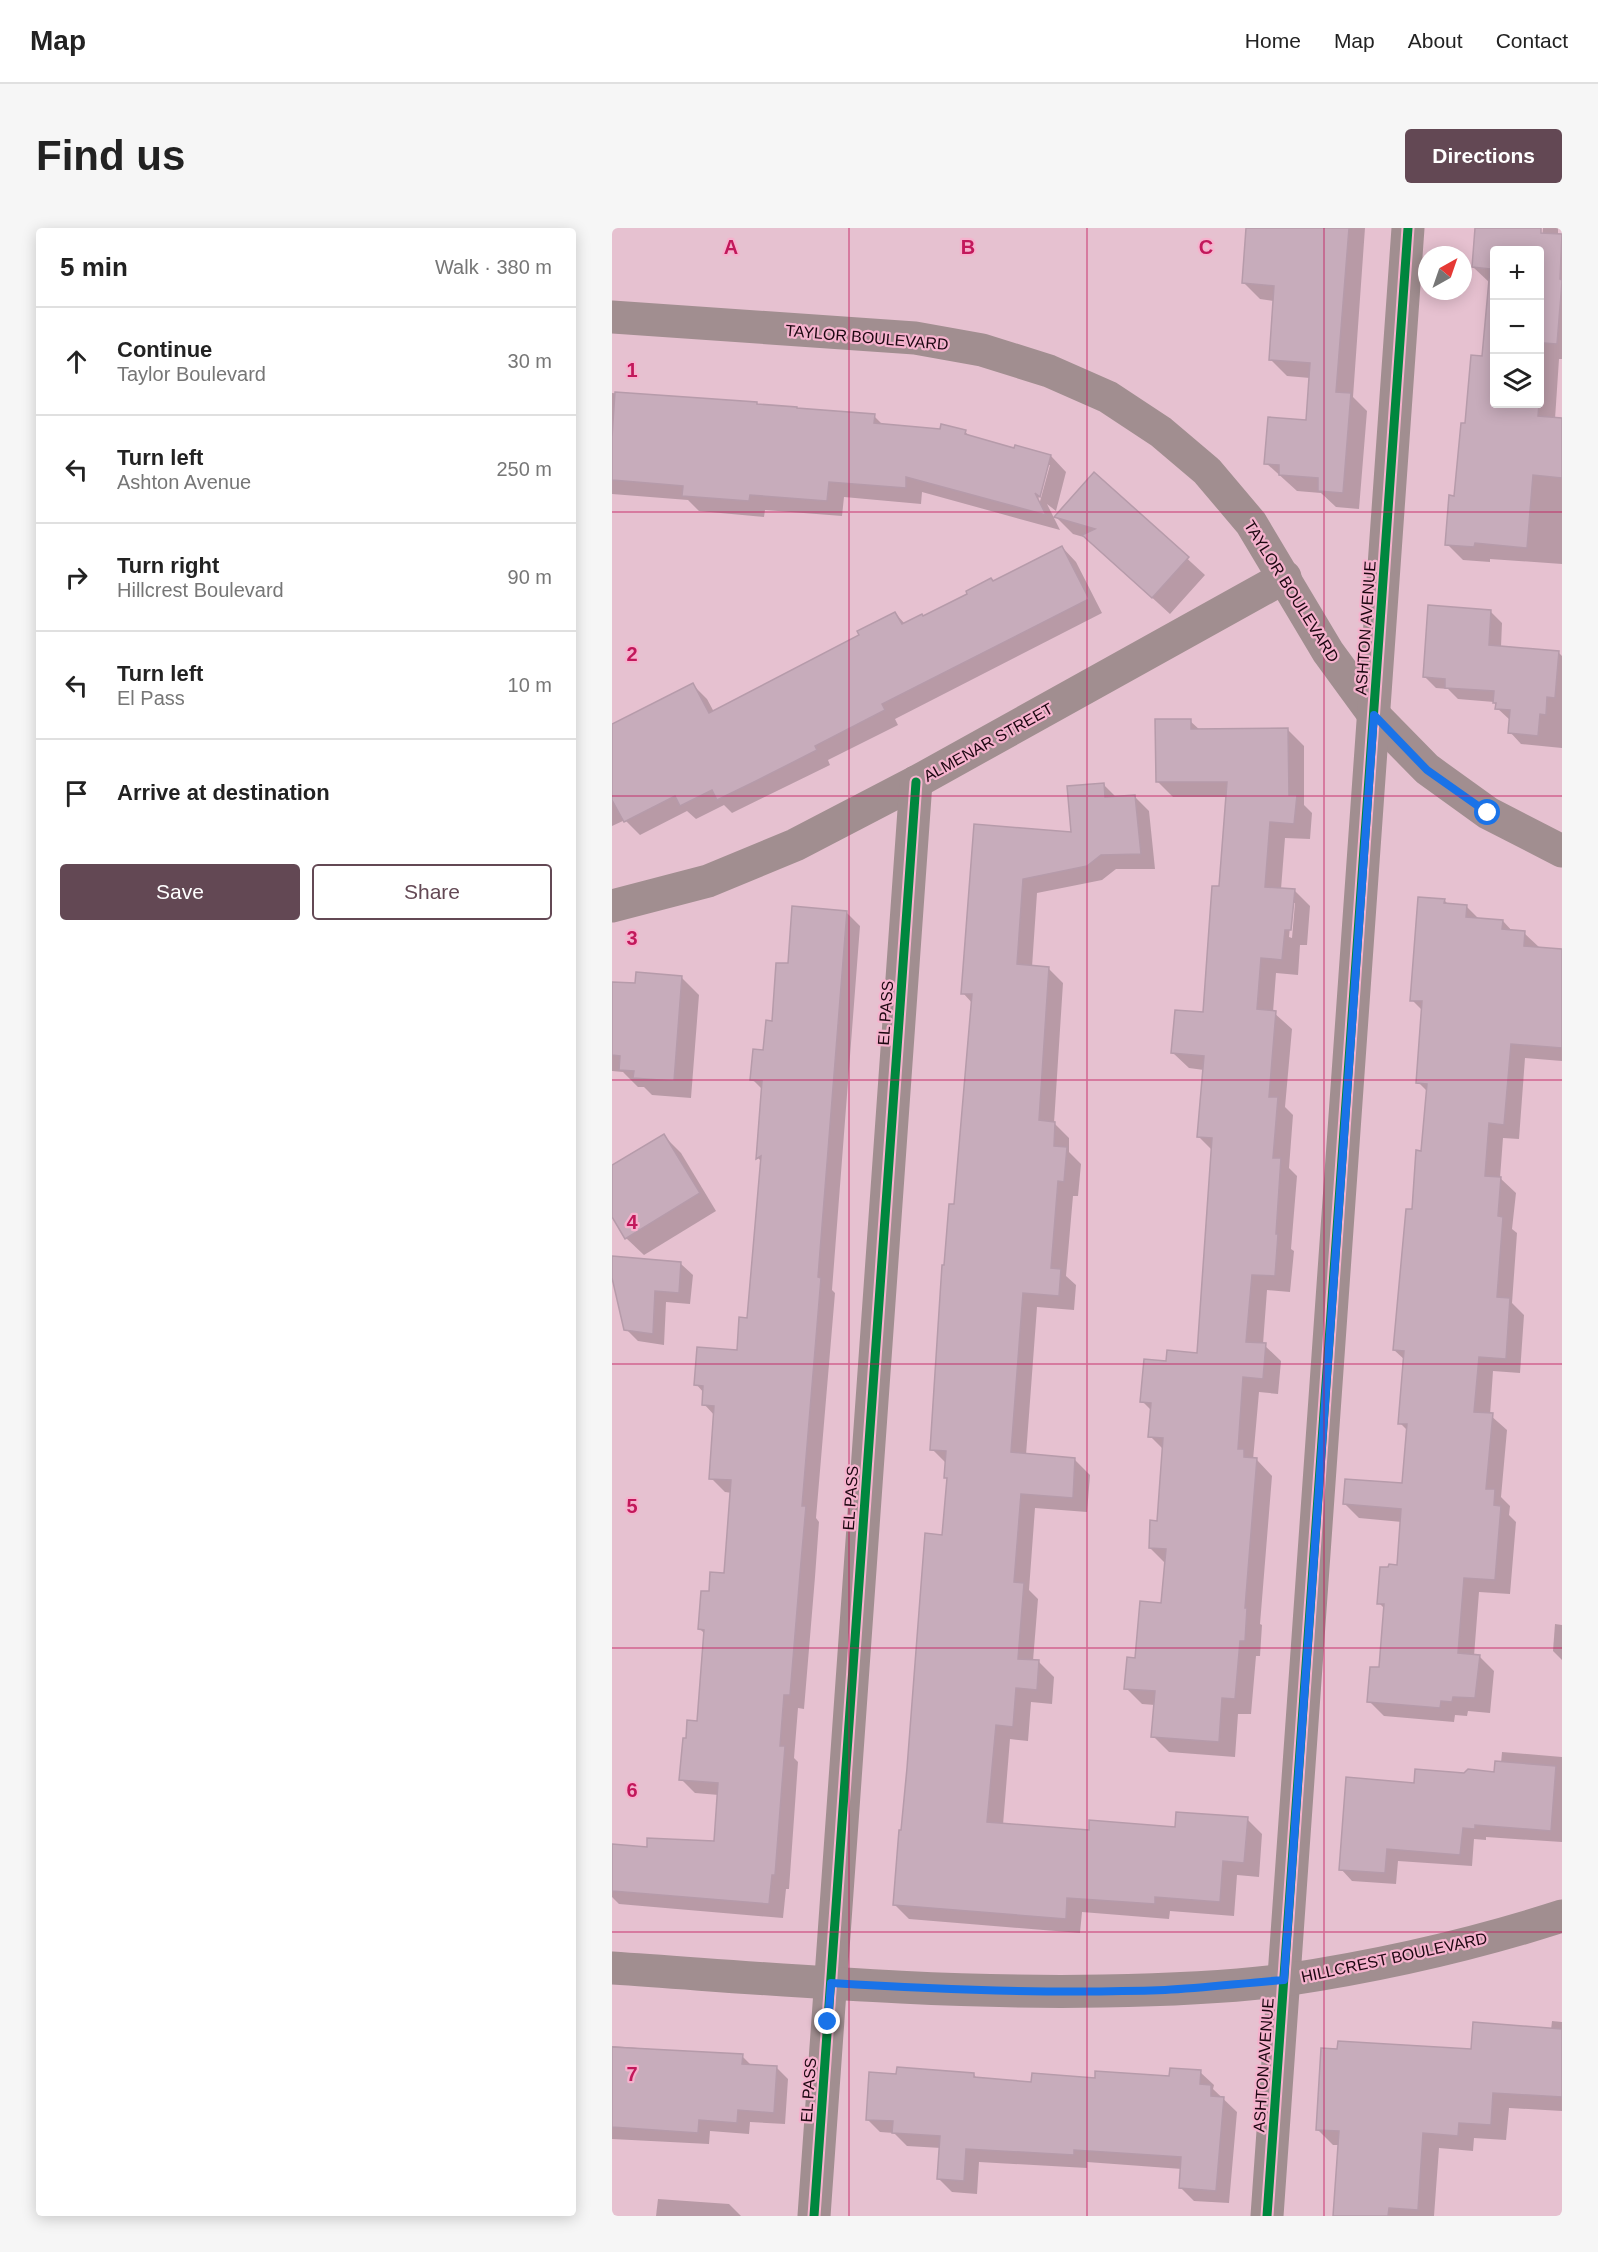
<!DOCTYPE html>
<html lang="en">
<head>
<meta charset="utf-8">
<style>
	body { margin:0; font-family:Arial,sans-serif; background:#f6f6f6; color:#222 }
	.controls { position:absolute; right:18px; top:18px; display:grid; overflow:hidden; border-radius:6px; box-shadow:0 3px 15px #0003 }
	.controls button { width:54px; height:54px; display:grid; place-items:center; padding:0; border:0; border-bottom:2px solid #e0e0e0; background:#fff; color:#222; font:30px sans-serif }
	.compass { position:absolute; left:806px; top:18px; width:54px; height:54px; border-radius:50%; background:#fff; box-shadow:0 3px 15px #0003; rotate:40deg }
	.stop { position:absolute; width:18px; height:18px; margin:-14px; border:4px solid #1a73e8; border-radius:50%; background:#fff }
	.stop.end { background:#1a73e8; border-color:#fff; box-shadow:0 2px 6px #0008 }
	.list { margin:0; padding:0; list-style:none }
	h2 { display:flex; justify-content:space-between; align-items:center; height:78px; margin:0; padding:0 24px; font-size:26px }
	h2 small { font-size:20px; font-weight:400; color:#767676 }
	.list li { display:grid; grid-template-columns:39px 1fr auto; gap:18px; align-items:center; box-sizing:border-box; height:108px; padding:0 24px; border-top:2px solid #e0e0e0 }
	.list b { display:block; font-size:22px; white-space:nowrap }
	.list p { margin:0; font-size:20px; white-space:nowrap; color:#767676 }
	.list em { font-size:20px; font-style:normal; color:#767676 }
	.actions { display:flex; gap:12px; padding:18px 24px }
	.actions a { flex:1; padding:14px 0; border:2px solid #634854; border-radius:6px; text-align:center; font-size:21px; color:#634854 }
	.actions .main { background:#634854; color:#fff }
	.icon { flex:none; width:33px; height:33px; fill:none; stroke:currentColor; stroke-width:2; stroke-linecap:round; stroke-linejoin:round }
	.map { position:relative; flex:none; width:950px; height:1988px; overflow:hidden; border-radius:6px }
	header { display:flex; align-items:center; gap:36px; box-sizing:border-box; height:84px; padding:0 30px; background:#fff; border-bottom:2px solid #e0e0e0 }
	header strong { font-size:28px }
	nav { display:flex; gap:33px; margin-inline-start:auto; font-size:21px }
	.intro { display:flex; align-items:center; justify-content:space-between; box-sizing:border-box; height:144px; padding:0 36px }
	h1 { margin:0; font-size:42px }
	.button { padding:15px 27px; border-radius:6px; background:#634854; color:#fff; font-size:21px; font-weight:700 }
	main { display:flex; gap:36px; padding:0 36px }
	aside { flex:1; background:#fff; border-radius:6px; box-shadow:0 3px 15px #0003 }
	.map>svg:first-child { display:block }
	.shadow { fill:#0003; fill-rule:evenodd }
	.building { fill:#c7acbb; stroke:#b69baa; stroke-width:1.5 }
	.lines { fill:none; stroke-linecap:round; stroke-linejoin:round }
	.minor { stroke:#a18e90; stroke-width:33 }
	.tertiary { stroke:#a18e90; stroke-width:33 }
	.cycleway-casing { stroke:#f5b2cd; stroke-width:13 }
	.cycleway { stroke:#00873e; stroke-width:9 }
	.route { stroke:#1a73e8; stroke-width:8 }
	.grid { fill:none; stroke:#c2185b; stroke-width:1.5; stroke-opacity:0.55 }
	.labels { text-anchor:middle; stroke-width:4.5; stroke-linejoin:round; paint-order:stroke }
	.street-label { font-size:16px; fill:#1d0711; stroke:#f5b2cd }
	.grid-label { font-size:20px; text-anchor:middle; font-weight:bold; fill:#c2185b; stroke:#f5b2cd; stroke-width:4.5; stroke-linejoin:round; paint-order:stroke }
</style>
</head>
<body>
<header>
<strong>Map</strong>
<nav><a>Home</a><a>Map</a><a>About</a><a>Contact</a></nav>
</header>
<div class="intro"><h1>Find us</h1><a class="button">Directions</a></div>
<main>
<aside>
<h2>5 min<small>Walk · 380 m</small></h2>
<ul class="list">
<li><svg class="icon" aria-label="ahead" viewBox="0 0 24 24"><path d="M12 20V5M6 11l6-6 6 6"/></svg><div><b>Continue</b><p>Taylor Boulevard</p></div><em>30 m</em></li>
<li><svg class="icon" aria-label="left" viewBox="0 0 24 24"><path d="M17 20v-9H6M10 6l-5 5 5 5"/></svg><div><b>Turn left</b><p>Ashton Avenue</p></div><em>250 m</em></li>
<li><svg class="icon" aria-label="right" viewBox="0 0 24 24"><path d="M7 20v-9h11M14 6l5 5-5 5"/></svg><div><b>Turn right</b><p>Hillcrest Boulevard</p></div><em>90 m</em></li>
<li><svg class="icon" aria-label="left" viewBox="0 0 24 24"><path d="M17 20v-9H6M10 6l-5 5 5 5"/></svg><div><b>Turn left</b><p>El Pass</p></div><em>10 m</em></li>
<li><svg class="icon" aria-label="arrive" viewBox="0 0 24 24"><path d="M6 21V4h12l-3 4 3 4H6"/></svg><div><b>Arrive at destination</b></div></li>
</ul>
<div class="actions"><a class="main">Save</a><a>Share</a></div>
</aside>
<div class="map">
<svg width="950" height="1988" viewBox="0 0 950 1988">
	<rect width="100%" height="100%" fill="#e6c1d0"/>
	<g class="shadow">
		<polygon points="636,0 753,0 741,169 755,183 747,281 724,279 709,265 685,263 654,235 695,193 698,150 675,148 658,131 662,73 648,71 632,55"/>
		<path d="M865 0H928L930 12 931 0H946V8H950V131H947L943 191 950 192V336L878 331V334L851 332 835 316 854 197 872 130 878 55 861 39ZM882 22H927V176H882Z"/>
		<path d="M0 165 144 175 146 178 262 188 272 198 353 204 359 209 403 222 439 228 454 244 444 283 435 276 448 302 310 264 309 276 232 269 230 288 153 282 152 289 87 283 76 272 0 266ZM435 237H438L427 277 425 276Z"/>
		<polygon points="483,246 593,347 558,386 475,310 461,306 444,289"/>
		<polygon points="450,319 464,334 490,385 283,491 286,497 216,532 218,537 120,585 112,577 84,591 75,583 28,607 13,592 0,598 0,496 81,457 95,471 102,484 249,408 283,385 293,396 312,390"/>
		<polygon points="878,383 890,395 889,419 946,424 950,428 950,520 909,516 898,504 898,492 885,480 882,474 846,471 836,461 824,460 812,448"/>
		<path d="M578 493 588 502H676L692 518V577L700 585 698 611 673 610 669 661 682 662 698 678 695 717H688L686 747 664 745 661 784 680 801 673 879 681 887 677 940 685 948 679 1021 682 1023 678 1064 655 1062 651 1116 669 1133 666 1166 647 1164 641 1232H645L660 1248 648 1396 650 1397 648 1428H644L639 1486H626L623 1529 557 1524 541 1508 543 1477 530 1476 514 1460 550 1376 554 1336 538 1320 546 1294 552 1222 538 1208 540 1183 530 1173 556 1134 586 1127 601 923 587 909 592 842 577 840 561 825 592 786 609 660 615 569H561L545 553ZM680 675H683L680 710 677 709Z"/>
		<polygon points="491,556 505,570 522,568 537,583 543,641 504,641 490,652 425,665 420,739 436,740 451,755 442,895 457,910 457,924 469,936 466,968 461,968 454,1048 464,1057 462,1082 425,1079 414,1227 463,1232 478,1247 475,1284 423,1280 417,1362 426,1371 421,1433 427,1434 442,1449 440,1476 419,1474 416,1513 398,1511 391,1597 478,1604 565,1600 635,1591 650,1606 647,1649 625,1647 622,1688 558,1683 557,1691 470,1684 468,1705 297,1691 283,1677 290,1604 331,1309 336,1251 334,1249 335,1236 320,1221 333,1039 343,978 361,776 351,765 364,597 461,606"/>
		<polygon points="832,672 837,677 854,678 867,691 891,693 901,704 912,705 928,720 950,723 950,833 913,830 907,911 891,910 888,950 904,965 900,1001 905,1005 900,1075 912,1087 908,1145 881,1143 878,1187 895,1202 889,1269 898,1278 897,1287 904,1294 898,1366 867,1364 862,1428 867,1428 882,1443 878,1485 856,1483 855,1488 843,1487 842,1494 772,1488 757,1473 769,1441 773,1381 767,1375 787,1339 790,1294 747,1290 732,1275 791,1257 796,1203 788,1195 793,1132 782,1122 811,924 816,864 806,854 811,783 800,772"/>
		<polygon points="234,684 248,698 220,1062 223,1065 204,1290 207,1294 203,1349 192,1481 186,1480 182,1530 186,1534 177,1661 174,1661 171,1690 7,1676 0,1669 0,1618 36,1621 103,1614 107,1567 83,1565 69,1551 76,1511 86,1494 93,1406 88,1401 98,1365 113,1347 120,1265 113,1264 99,1250 103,1188 92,1176 92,1165 84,1156 127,1124 136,1092 150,934 146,930 151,862 140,851 153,824 178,737"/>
		<polygon points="69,749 87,767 79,870 40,867 32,859 26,859 11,844 0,843 0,755 24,757"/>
		<polygon points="52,908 69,925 104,983 32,1027 14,1010 0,986 0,939"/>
		<polygon points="0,1030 69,1036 81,1047 78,1076 54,1074 52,1117 26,1113 14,1101 0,1043"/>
		<polygon points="943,1396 950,1397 950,1432 941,1423"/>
		<polygon points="890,1524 950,1529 950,1614 874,1609 874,1612 862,1611 860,1638 786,1633 784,1656 740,1653 729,1641 804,1556 852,1547 884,1546 889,1535"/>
		<polygon points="940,1793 950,1794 950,1883 897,1880 894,1912 862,1910 861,1923 827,1920 822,1988 717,1988 723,1988 728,1917 721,1917 705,1901 860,1823 939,1802"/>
		<polygon points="0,1818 130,1828 140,1838 164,1839 176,1851 173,1896 138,1894 137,1906 98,1903 97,1916 0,1911"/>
		<polygon points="588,1844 602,1857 601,1861 625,1884 617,1975 582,1973 569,1960 570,1941 475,1934 475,1940 367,1934 365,1966 340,1964 327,1951 329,1920 295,1918 282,1905 268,1904 255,1891 285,1848 361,1846 366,1851 421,1855 559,1850"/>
		<polygon points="46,1971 117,1976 129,1988 44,1988"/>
	</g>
	<g class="building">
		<polygon points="634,0 737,0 724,164 739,165 731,265 706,263 706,250 667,247 667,237 652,236 656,189 694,192 698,135 657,132 662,58 630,55"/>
		<polygon points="863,0 929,0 929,5 950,6 948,51 950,52 950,54 945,116 932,115 927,170 927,22 882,22 882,176 927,176 926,188 950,190 950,250 921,247 915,320 863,315 862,319 833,317 837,267 842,268 849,195 853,195 859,127 870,128 878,41 860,39"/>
		<polygon points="3,164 145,174 145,176 185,179 185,180 263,186 262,195 328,201 329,196 354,202 353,206 402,220 403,217 439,227 428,269 423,265 434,287 294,249 294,260 217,254 215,273 138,267 137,273 70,268 71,258 0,252 0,209"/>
		<polygon points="482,244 577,329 540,370 470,307 483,301 442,289"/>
		<polygon points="450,318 477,371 270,476 273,482 203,518 205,522 144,553 105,572 100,562 68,578 63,568 12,594 0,572 0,496 81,455 97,485 247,407 245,403 283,384 290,396 310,386 311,388 355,366 354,363 379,350 381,353"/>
		<polygon points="816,377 879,382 877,417 947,423 943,470 935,469 934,487 928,486 926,508 896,505 898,482 883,481 884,475 881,475 882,463 833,460 833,451 811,449"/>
		<polygon points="543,491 579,491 579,501 676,500 677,567 685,567 682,596 658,594 653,659 683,661 679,702 673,702 670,732 649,730 645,781 664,783 657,869 666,869 661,930 669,930 664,1006 666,1006 663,1048 640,1047 634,1114 654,1115 651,1151 631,1149 626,1221 632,1221 632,1229 645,1230 633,1380 635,1380 633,1413 628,1413 623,1471 610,1470 607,1514 539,1509 543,1463 512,1461 515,1429 523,1430 528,1373 549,1375 554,1321 537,1320 538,1292 545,1293 551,1210 536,1209 539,1175 528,1174 532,1131 554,1133 555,1122 585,1125 600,910 585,909 592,828 559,825 563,782 591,784 600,658 607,658 615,554 544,554"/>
		<polygon points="492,555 493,569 523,567 529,626 489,627 475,638 411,651 405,736 437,739 427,892 443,894 442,918 455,919 452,954 446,953 439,1040 449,1041 447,1068 411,1065 399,1224 463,1230 461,1270 409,1266 402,1354 412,1355 406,1431 427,1432 425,1462 404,1460 401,1499 384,1497 375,1594 477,1602 477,1592 563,1599 564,1584 636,1589 632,1635 611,1633 608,1674 543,1669 543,1676 455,1670 454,1691 281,1677 287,1602 289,1602 295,1540 313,1305 330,1307 335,1250 332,1250 334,1223 318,1222 330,1037 332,1037 337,976 342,976 360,766 349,766 362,596 459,604 455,558"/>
		<polygon points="806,669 833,671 832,675 855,677 854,689 891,692 890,701 913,703 912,718 950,721 950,820 899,816 892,897 877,895 873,948 889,949 886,988 891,989 885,1069 898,1070 894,1131 867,1129 862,1184 881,1185 874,1261 883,1261 882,1277 889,1278 883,1352 852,1350 846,1425 868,1427 863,1470 841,1469 840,1474 829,1473 828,1480 755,1474 758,1439 767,1439 772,1376 765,1376 768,1339 776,1339 777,1336 785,1337 789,1281 731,1276 733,1251 790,1255 795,1196 786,1196 792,1123 781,1122 794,981 800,981 804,922 809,923 815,856 804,855 810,773 798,773"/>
		<polygon points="180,678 235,683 206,1049 209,1050 190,1278 194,1278 189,1334 178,1467 172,1467 168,1518 173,1518 163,1647 160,1647 157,1676 0,1663 0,1616 35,1619 35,1610 102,1613 106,1555 67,1552 71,1510 74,1510 75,1492 85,1493 92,1402 86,1401 89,1363 97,1363 98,1344 112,1345 119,1252 97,1251 102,1178 90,1177 91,1158 82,1157 85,1119 125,1122 127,1089 135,1090 149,928 144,931 150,853 138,852 141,821 151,822 154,792 160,793 164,735 176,735"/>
		<polygon points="24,744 70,748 62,853 21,850 22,843 7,842 8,828 0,827 0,754 23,755"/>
		<polygon points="52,906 88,965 13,1011 0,989 0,937"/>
		<polygon points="0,1028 69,1034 67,1065 43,1063 41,1106 12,1102 0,1050"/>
		<polygon points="883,1533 944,1538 939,1603 863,1597 863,1601 851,1600 848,1627 775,1621 773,1645 727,1642 734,1549 802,1555 803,1541 852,1545 856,1541 882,1544"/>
		<polygon points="861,1794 950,1801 950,1869 881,1865 879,1897 847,1895 846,1908 811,1905 806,1982 777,1980 776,1988 721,1988 727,1903 704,1902 709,1820 725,1821 726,1813 859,1821"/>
		<polygon points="0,1819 131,1826 130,1836 165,1838 162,1885 126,1882 125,1895 87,1892 86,1905 0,1899"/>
		<polygon points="285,1839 362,1845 362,1849 419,1854 420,1845 483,1850 483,1843 557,1848 558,1840 589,1842 588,1856 599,1857 599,1868 612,1869 604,1963 567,1960 569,1929 462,1922 462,1927 354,1921 352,1953 325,1951 328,1908 280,1905 281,1893 254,1892 257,1844 284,1846"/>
	</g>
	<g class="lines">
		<g class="minor">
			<polyline points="0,89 303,110 370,122 437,143 496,169 549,204 595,243 639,295 716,424 762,487 815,541 876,585 950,623"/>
			<polyline points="0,678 96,653 183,617 304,554 673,349"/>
			<polyline points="202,1988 304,554"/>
			<polyline points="655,1988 796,0"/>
		</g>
		<path class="tertiary" d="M0 1740C163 1751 327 1766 491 1763 551 1762 613 1760 673 1752 767 1738 860 1717 950 1688"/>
		<defs>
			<g id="cycleway">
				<polyline points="202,1988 304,554"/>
				<polyline points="655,1988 796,0"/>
			</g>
		</defs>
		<use href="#cycleway" class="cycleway-casing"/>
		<use href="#cycleway" class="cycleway"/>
	</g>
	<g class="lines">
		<path class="route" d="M216 1794 219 1755C331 1762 441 1766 553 1762 592 1760 632 1755 672 1752L762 487 815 542 876 585"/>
	</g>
	<path class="grid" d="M237 0V1988M475 0V1988M712 0V1988M0 284H950M0 568H950M0 852H950M0 1136H950M0 1420H950M0 1704H950"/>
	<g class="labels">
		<g class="street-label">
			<text transform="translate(255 109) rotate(5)" y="6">TAYLOR BOULEVARD</text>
			<text transform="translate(680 363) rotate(58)" y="6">TAYLOR BOULEVARD</text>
			<text transform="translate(753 400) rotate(-86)" y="6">ASHTON AVENUE</text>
			<text transform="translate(376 514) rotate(-29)" y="6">ALMENAR STREET</text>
			<text transform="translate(273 785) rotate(-86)" y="6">EL PASS</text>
			<text transform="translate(238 1270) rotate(-86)" y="6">EL PASS</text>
			<text transform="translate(782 1729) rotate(-12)" y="6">HILLCREST BOULEVARD</text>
			<text transform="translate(651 1837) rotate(-86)" y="6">ASHTON AVENUE</text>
			<text transform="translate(196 1862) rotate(-86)" y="6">EL PASS</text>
		</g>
	</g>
	<g class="grid-label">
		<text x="119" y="26">A</text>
		<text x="356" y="26">B</text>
		<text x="594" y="26">C</text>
		<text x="20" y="149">1</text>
		<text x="20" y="433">2</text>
		<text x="20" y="717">3</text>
		<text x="20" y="1001">4</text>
		<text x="20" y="1285">5</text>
		<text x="20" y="1569">6</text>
		<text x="20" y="1853">7</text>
	</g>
</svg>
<div class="controls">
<button>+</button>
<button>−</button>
<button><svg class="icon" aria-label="layers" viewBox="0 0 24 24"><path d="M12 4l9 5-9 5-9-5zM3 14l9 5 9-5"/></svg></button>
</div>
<svg class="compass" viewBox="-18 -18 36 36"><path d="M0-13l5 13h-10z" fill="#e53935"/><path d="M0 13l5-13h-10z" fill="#767676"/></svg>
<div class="stop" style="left:876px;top:585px"></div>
<div class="stop end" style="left:216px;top:1794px"></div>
</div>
</main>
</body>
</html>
